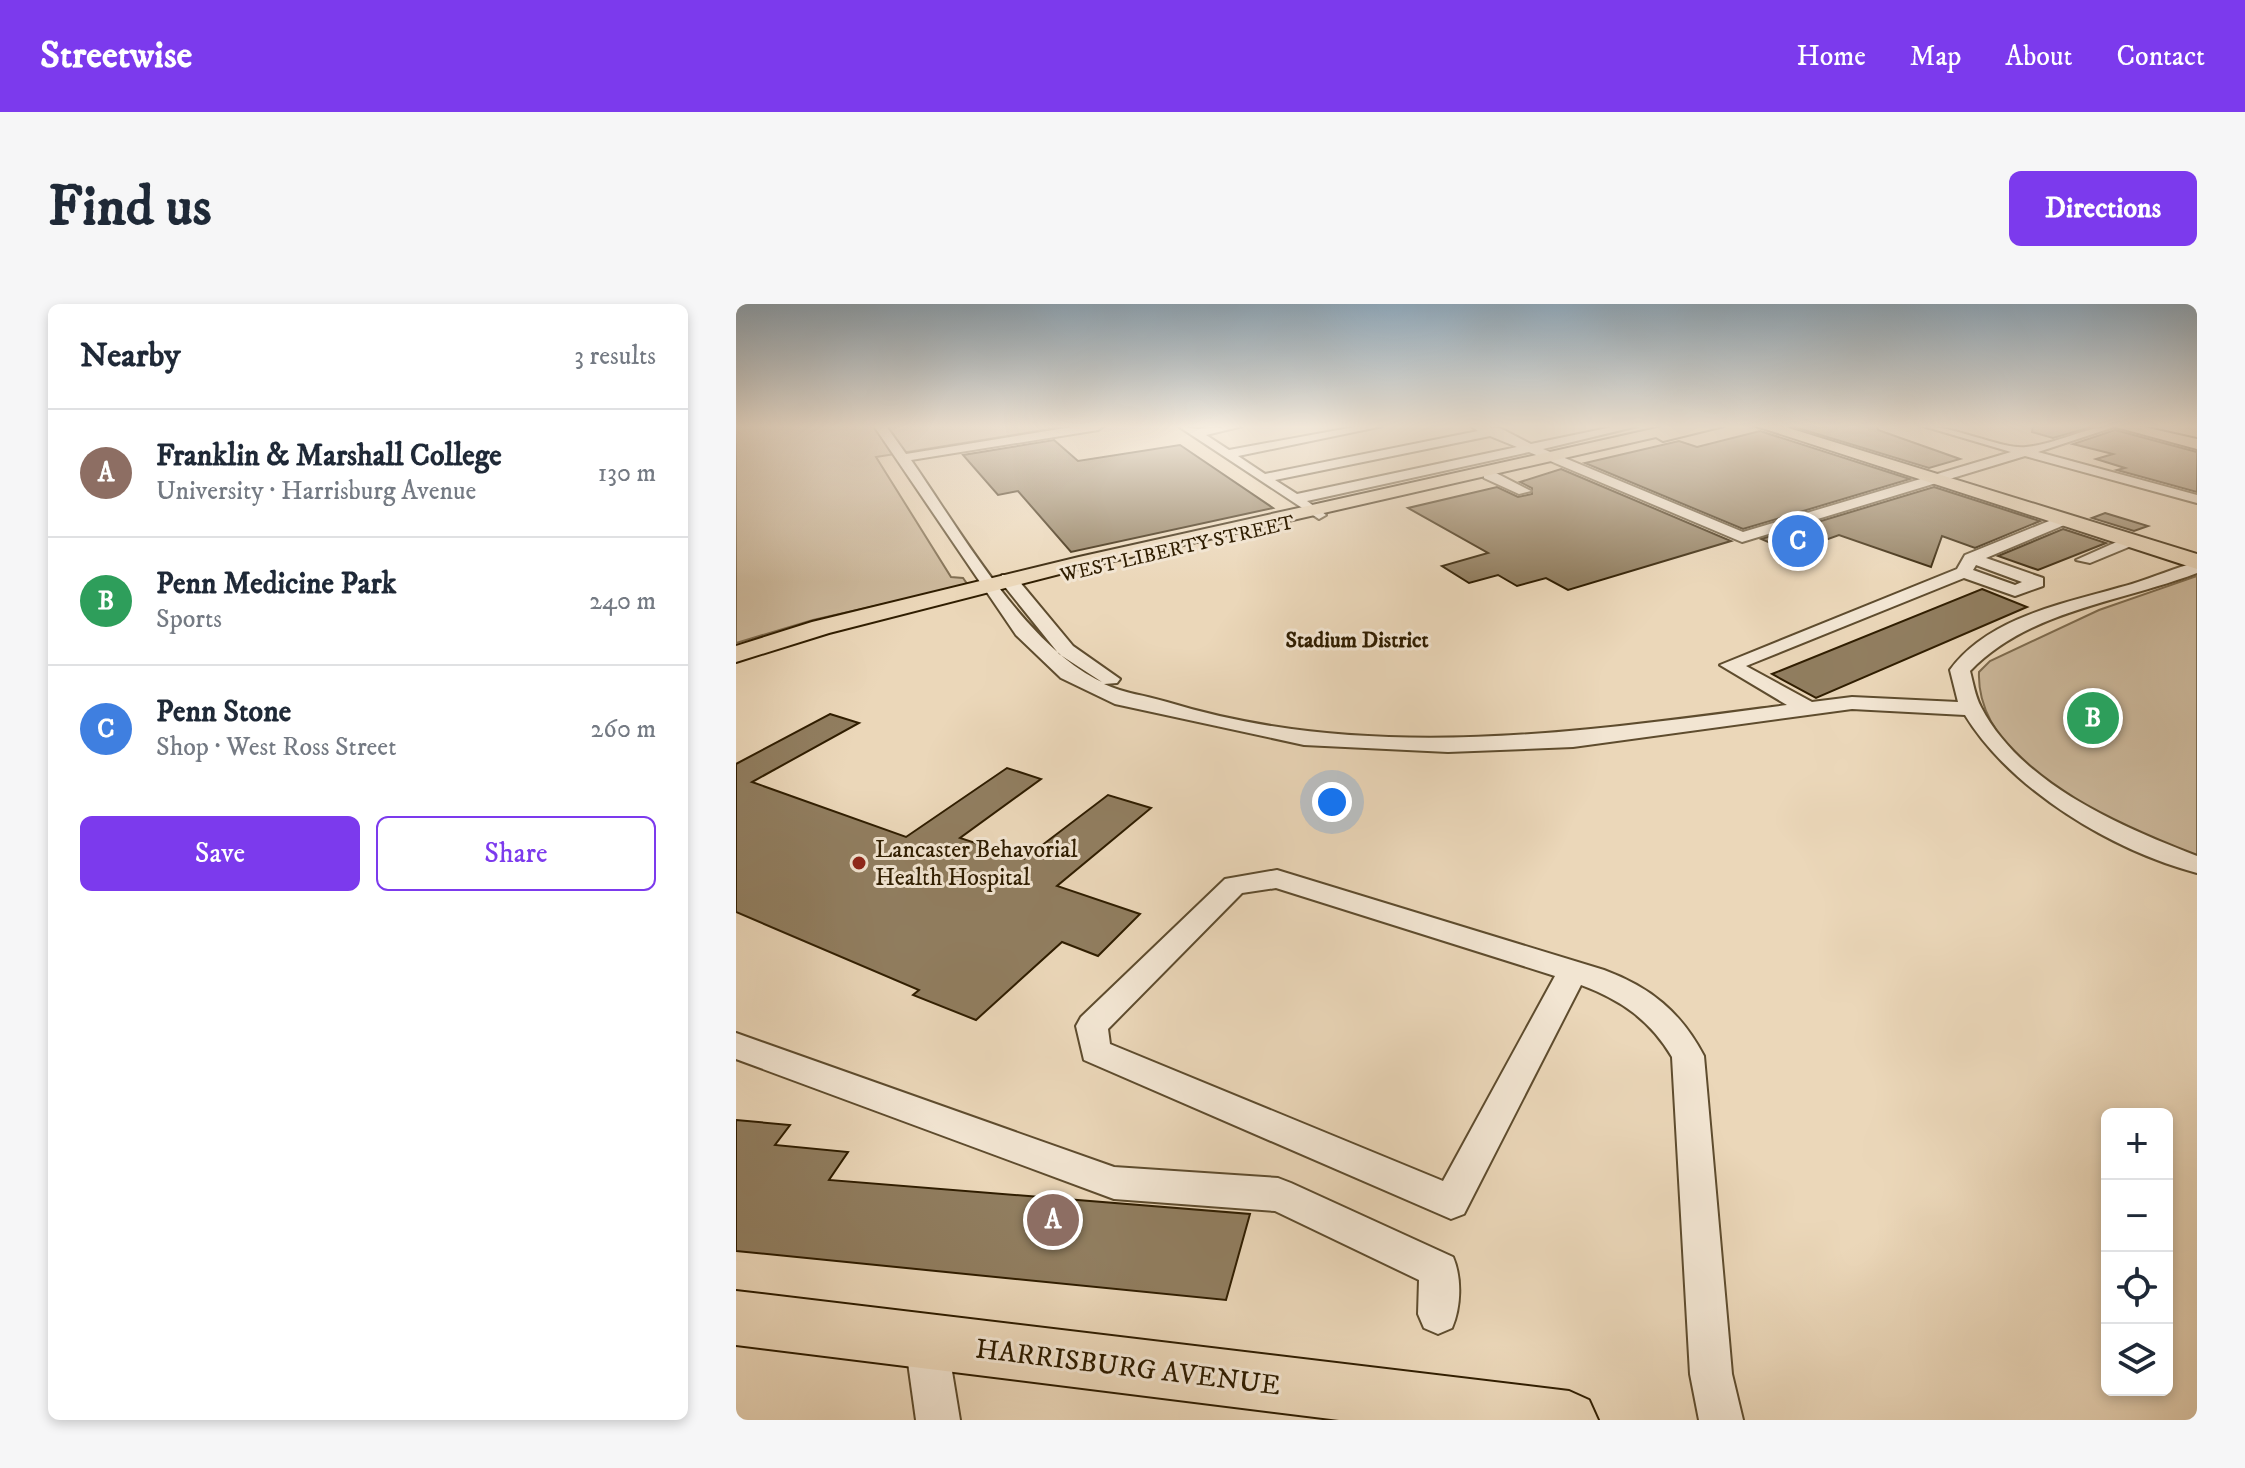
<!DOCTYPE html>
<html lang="en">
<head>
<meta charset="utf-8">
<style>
	body { margin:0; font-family:"IM FELL DW Pica",serif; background:#f6f6f7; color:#1f2937 }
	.controls { position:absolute; right:24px; bottom:24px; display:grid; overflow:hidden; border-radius:12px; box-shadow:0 4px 12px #0003 }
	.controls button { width:72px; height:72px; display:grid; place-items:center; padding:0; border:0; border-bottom:2px solid #e0e1e3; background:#fff; color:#1f2937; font:40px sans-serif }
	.you { position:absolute; left:596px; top:498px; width:28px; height:28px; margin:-20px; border:6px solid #fff; border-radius:50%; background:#1a73e8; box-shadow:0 0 0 12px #1a73e833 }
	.badge { display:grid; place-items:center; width:52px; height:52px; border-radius:50%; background:#7c3aed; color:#fff; font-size:26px; font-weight:700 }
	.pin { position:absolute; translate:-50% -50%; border:4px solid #fff; box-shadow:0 2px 8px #0006 }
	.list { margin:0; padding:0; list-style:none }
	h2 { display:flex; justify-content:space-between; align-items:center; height:104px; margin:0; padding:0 32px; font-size:34px }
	h2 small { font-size:26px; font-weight:400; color:#747a83 }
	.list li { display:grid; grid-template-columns:52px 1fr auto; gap:24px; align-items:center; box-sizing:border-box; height:128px; padding:0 32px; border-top:2px solid #e0e1e3 }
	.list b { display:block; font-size:30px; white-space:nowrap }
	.list p { margin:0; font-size:26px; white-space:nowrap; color:#747a83 }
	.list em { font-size:26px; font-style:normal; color:#747a83 }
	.actions { display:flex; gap:16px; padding:24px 32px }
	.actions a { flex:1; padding:18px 0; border:2px solid #7c3aed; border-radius:12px; text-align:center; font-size:28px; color:#7c3aed }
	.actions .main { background:#7c3aed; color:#fff }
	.icon { flex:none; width:44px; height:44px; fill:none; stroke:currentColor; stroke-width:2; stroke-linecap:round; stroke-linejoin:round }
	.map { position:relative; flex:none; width:1461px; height:1116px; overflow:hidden; border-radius:12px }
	header { display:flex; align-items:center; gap:48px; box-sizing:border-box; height:112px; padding:0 40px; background:#7c3aed; color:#fff }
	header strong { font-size:38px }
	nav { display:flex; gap:44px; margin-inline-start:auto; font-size:28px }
	.intro { display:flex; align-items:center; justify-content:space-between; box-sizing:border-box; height:192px; padding:0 48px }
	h1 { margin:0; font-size:56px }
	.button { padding:20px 36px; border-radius:12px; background:#7c3aed; color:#fff; font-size:28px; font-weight:700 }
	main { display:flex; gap:48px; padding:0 48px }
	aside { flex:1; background:#fff; border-radius:12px; box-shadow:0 4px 12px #0003 }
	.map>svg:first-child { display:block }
	.green { fill:#cbb79a; stroke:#7d6a4d; stroke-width:2 }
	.building { fill:#917e60; stroke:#2f1d00; stroke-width:2 }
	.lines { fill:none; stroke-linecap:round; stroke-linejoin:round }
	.minor-casing { stroke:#5e4c2e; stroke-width:4 }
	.major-casing { stroke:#2f1d00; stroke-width:4 }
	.highway-casing { stroke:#2f1d00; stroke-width:4 }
	.minor { fill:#f2e5d2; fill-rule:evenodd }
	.major { fill:#ebd7b9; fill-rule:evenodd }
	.highway { fill:#ebd7b9; fill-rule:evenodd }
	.poi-dot { fill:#8f2418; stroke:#f2e5d2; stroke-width:3 }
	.labels { text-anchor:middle; stroke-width:6; stroke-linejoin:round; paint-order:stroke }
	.far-street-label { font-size:20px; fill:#2f1d00; stroke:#f2e5d2 }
	.far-neighbourhood-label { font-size:22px; font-weight:bold; fill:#2f1d00; stroke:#f2e5d2 }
	.poi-label { font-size:24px; fill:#2f1d00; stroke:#f2e5d2; text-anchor:start }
	.near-street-label { font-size:28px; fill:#2f1d00; stroke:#f2e5d2 }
</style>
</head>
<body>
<header>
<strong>Streetwise</strong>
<nav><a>Home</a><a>Map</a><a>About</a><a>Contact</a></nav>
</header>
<div class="intro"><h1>Find us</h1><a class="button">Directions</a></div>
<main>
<aside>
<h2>Nearby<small>3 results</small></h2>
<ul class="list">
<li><span class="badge" style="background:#8d6e63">A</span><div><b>Franklin &amp; Marshall College</b><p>University · Harrisburg Avenue</p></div><em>130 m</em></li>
<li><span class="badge" style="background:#2e9e5b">B</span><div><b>Penn Medicine Park</b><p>Sports</p></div><em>240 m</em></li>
<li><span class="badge" style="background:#3f7fe0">C</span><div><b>Penn Stone</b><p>Shop · West Ross Street</p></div><em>260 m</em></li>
</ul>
<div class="actions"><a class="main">Save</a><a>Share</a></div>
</aside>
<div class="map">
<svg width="1461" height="1116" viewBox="0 0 1461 1116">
	<rect width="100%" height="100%" fill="#ebd7b9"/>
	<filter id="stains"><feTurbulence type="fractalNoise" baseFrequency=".0025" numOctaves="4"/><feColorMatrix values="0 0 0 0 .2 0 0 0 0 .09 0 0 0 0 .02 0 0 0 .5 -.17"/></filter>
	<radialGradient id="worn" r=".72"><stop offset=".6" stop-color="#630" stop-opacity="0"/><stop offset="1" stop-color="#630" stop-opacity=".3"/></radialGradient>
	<g class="green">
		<polygon points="0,122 333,122 140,153 215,273 227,274 232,281 77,316 0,339"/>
		<path d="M1461 272V556C1388 523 1239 464 1243 368L1254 357 1363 306Z"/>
	</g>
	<g class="building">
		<polygon points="1055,122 1141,122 1142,126 1224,155 1193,164"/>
		<polygon points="1297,122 1359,122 1317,134 1296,128"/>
		<polygon points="1379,126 1461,148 1461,188 1381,166 1389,164 1360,155 1377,150 1337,140"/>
		<polygon points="1024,127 1174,175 1007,225 849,159 943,137 961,143"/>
		<polygon points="318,136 342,157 444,141 537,204 335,248 282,187 262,191 227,151"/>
		<polygon points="825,165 995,237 832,286 810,274 781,282 762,271 733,279 706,262 752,249 672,204 761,183 782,193 796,190 796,184 784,178"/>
		<polygon points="1198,183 1304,217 1239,244 1206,232 1195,263 1103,231 1056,248 1025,235"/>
		<polygon points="1369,209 1412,222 1398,227 1356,214"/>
		<polygon points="1327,225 1370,239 1302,266 1262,252"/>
		<polygon points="1246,285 1291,303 1080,394 1036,370"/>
		<polygon points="94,410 123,419 16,478 170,533 271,464 305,475 224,534 288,555 372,491 415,504 321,582 404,610 362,652 326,638 240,716 177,691 183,686 0,608 0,460"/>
		<polygon points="0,816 54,821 39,841 112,848 93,876 514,910 490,996 0,947"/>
	</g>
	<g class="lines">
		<defs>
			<g id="minor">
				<path d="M138 122H150L170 150 342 122H368L362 126 175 156C224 226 289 342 366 378L323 350 266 279V271H278L337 342 384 375 381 379 368 380C389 390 409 391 431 398 633 460 846 428 1051 401L984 361 1221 265 1229 251 1323 213H1333V219L1250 254 1307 274V282L1279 292 1228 274 1010 362 1076 398 1116 393 1222 398 1214 366C1254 311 1335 298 1396 280 1418 273 1439 264 1461 258V269C1385 298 1293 306 1234 367 1237 378 1239 392 1245 403 1285 480 1384 522 1461 552V569C1377 547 1275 486 1229 411L1116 405 837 443 712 448 568 441 379 400 325 374 280 331ZM1240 261 1286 278 1279 281 1237 266Z"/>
				<path d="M442 122 461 125 507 122 470 131 493 146 624 122H647L502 152 529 170 742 127 735 122 764 124 795 140 881 122H902L807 145 1007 228 1275 148 1187 122C1219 122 1267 146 1290 143 1322 140 1349 122 1381 122L1302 148 1461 191V199L1289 152 1006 238 793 148 571 197 590 211 583 215ZM754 132 781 143 561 190 539 176Z"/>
				<polygon points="748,168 758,168 795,187 783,190 748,174"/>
				<polygon points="1394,232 1402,237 1400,240 1354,259 1340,256"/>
				<path d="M541 566 868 666C914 683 945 708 968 752L996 1070 1007 1116H963L954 1070 936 753C914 716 885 696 845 681L728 910 715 915 348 756 340 722 345 713 489 575ZM540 584 819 672 707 877 374 740 372 725 506 589Z"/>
				<path d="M0 729 378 863 542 874 555 879 717 953C726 974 725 1003 716 1024L702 1030 688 1024 682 1010 683 976 539 907 378 895 0 755Z"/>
				<polygon points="190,1016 205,1022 211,1037 224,1116 180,1116 169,1037 175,1022"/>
			</g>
			<g id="major">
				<polygon points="930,122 988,122 927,137 920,133 347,264 93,329 0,358 0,342 76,318 343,253"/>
				<polygon points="1376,122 1403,122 1461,135 1461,145"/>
				<polygon points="0,987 833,1087 853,1096 862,1116 603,1116 0,1041"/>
			</g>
			<polygon id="highway" points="1020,122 1046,122 1461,250 1461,265"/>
		</defs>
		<use href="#minor" class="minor-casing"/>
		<use href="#major" class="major-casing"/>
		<use href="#highway" class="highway-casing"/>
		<use href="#minor" class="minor"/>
		<use href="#major" class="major"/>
		<use href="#highway" class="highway"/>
	</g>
	<linearGradient id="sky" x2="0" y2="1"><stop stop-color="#8fa9bc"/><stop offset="0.44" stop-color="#f6ede0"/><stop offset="1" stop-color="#f6ede0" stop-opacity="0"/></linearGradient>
	<rect width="1461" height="278" fill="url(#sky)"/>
	<circle class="poi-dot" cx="123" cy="559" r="8"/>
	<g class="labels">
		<g class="far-street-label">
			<text transform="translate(441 244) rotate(-13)" y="7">WEST LIBERTY STREET</text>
		</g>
		<g class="far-neighbourhood-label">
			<text x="621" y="343">Stadium District</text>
		</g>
		<g class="poi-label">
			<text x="139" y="553">Lancaster Behavorial<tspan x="139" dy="28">Health Hospital</tspan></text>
		</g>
		<g class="near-street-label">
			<text transform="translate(392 1062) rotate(7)" y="10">HARRISBURG AVENUE</text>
		</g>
	</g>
	<rect width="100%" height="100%" filter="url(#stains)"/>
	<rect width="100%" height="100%" fill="url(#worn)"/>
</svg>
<div class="controls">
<button>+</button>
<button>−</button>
<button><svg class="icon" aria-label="locate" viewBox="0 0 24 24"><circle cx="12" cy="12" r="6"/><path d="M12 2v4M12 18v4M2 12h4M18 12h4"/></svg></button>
<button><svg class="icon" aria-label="layers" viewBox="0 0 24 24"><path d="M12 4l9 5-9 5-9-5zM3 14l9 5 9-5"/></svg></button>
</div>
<div class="you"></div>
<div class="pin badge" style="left:317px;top:916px;background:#8d6e63">A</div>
<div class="pin badge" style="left:1357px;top:414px;background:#2e9e5b">B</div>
<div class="pin badge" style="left:1062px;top:237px;background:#3f7fe0">C</div>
</div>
</main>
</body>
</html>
